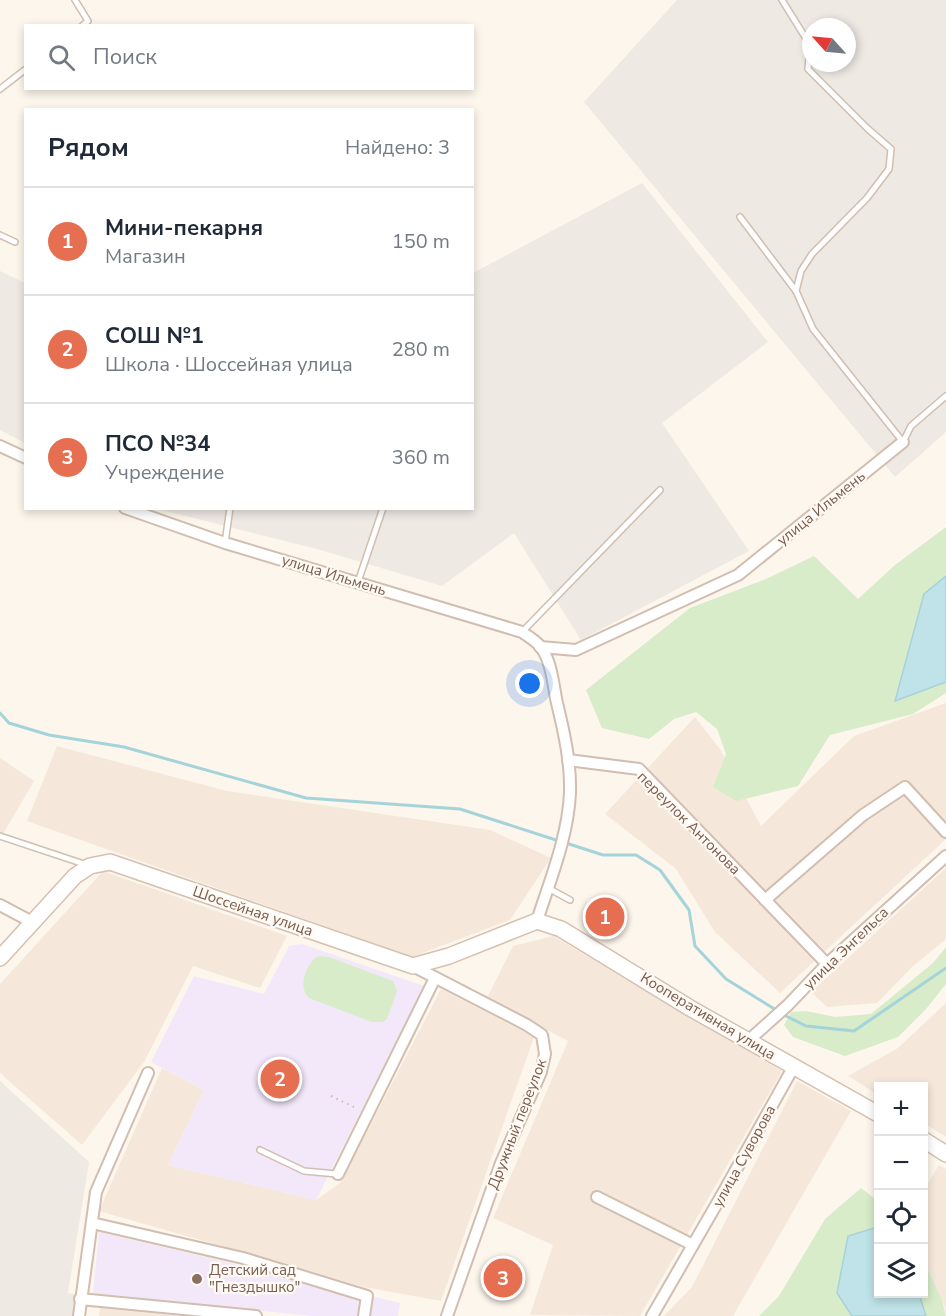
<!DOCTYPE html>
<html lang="ru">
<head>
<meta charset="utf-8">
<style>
	body { margin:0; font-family:"Nunito Sans",sans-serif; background:#f6f6f7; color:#1f2937 }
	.controls { position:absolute; right:18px; bottom:18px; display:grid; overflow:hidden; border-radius:0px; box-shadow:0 3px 9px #0003 }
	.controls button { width:54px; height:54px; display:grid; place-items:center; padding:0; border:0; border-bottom:2px solid #e0e1e3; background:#fff; color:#1f2937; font:30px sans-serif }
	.compass { position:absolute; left:802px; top:18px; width:54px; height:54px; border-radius:50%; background:#fff; box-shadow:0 3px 9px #0003; rotate:297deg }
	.you { position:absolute; left:530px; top:684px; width:21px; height:21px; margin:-15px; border:4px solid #fff; border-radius:50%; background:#1a73e8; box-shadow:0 0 0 9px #1a73e833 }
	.badge { display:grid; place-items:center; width:39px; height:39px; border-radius:50%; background:#e76f51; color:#fff; font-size:20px; font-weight:700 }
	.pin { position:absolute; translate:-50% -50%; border:3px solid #fff; box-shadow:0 2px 6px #0006 }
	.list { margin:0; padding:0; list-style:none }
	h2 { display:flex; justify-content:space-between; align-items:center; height:78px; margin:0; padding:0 24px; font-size:26px }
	h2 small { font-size:20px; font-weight:400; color:#747a83 }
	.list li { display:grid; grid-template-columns:39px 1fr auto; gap:18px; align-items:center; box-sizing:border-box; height:108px; padding:0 24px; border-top:2px solid #e0e1e3 }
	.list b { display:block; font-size:22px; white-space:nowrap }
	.list p { margin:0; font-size:20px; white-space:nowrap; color:#747a83 }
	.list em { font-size:20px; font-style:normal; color:#747a83 }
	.icon { flex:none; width:33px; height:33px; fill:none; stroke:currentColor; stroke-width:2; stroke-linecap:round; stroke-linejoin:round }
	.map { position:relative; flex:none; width:946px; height:1316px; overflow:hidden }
	.search { position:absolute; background:#fff; box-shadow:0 3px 9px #0003; left:24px; top:24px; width:450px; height:66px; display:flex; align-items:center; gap:15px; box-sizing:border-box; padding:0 21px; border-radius:0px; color:#747a83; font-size:22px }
	.panel { position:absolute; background:#fff; box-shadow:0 3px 9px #0003; left:24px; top:108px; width:450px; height:402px; border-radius:0px }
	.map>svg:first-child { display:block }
	.residential { fill:#f5e8da }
	.industrial { fill:#efe9e4; fill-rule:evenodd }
	.education { fill:#f3e8fa }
	.green { fill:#d8ecc9 }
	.water { fill:#bfe3e8; stroke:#a5d3da; stroke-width:1.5 }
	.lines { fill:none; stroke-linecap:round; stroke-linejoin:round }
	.stream { stroke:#a5d3da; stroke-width:3 }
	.lane-casing { stroke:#d1beb0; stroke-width:8 }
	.street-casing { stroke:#d1beb0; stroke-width:14 }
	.secondary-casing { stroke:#d6c0b0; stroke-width:18 }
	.path { stroke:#d9b8a5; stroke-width:2; stroke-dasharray:1.5 4.5; stroke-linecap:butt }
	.lane { stroke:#fff; stroke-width:5 }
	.street { stroke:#fff; stroke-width:10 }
	.secondary { stroke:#fff; stroke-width:15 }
	.education-dot { fill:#8d6e63; stroke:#fffaf3; stroke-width:2 }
	.labels { text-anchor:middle; stroke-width:4.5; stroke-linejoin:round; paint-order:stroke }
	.street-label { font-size:15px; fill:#7a5c4d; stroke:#fffaf3 }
	.education-label { font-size:15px; fill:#785e54; stroke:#fffaf3; text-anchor:start }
</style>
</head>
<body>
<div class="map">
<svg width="946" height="1316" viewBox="0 0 946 1316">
	<rect width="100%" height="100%" fill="#fdf6ec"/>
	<g class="residential">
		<polygon points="946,703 946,839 780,993 715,932 676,869 605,814 695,717 720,749 761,826 854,736"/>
		<polygon points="57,746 227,791 490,830 551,858 510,920 412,957 27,821"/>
		<polygon points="0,758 34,781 0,839"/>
		<polygon points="946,868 946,939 913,966 877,1003 827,1007 811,992"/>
		<polygon points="103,871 287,936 260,988 193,966 144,1062 82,1145 0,1073 0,984"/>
		<polygon points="553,936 782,1071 640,1316 530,1315 553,1245 493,1218 568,1041 487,998 513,946"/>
		<polygon points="441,989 534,1037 441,1301 364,1287 99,1211 162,1068 204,1090 168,1165 316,1200 340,1183"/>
		<polygon points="946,1003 946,1137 924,1123 924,1086 878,1086 878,1095 848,1076 898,1048"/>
		<polygon points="797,1081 851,1111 733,1316 664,1316 692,1287"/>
		<polygon points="939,1165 946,1169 946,1310 924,1260 924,1190"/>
		<polygon points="100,1308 185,1316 99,1316"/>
	</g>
	<g class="industrial">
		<path d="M677 0H946V432L895 477 584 102ZM811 27H847V63H811Z"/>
		<polygon points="642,183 768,342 662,423 749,551 581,640 514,533 442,586 317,549 158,509 472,508 473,273"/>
		<polygon points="0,271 25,283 25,443 0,430"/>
		<polygon points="0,1081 89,1162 68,1293 76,1294 73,1316 0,1316"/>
	</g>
	<g class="education">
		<polygon points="302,944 424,986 316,1200 168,1165 204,1090 151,1062 194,976 264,994 289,946"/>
		<polygon points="99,1232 400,1303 398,1316 311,1316 93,1293"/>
	</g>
	<g class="green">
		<polygon points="946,527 946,576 924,594 895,700 946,682 946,693 913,714 830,735 798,786 736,801 713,787 726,754 717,729 696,712 674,719 649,739 602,728 586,690 690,608 766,579 814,556 858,599 895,565"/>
		<polygon points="946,947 946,984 926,1009 898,1037 845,1056 793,1037 784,1025 791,1012 806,1011 835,1017 871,1014 933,963"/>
		<path d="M318 956 329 957 393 981 397 991 387 1019 383 1022H372L309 998C297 987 306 964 318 956Z"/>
		<polygon points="861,1188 878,1201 878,1294 924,1294 924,1261 942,1300 946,1316 759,1316 779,1296 825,1219"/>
	</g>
	<g class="water">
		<polygon points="946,576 946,682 895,701 924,594"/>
		<polygon points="874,1228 878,1231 878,1294 919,1294 926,1316 852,1316 837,1293 848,1236"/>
	</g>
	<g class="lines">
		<g class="stream">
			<polyline points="0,713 9,723 49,735 124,747 306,798 460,809 559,841"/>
			<polyline points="566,843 603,855 636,855 660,870 689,910 695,946 726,979 776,1010"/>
			<polyline points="782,1014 806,1026 854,1031 946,968"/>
		</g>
		<defs>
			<g id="lane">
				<polyline points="75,0 88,21 82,26"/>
				<polyline points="782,0 810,45 808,69 868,129 891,149 889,169 867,198 812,254 801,271 796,291"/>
				<polyline points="0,89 26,69"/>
				<polyline points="740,217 796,291 813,329 903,442 911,426 946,396"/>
				<polyline points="0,235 15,242"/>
				<polyline points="225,543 230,508"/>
				<polyline points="358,582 383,508"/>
				<polyline points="522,632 660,490"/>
				<polyline points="0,836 87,865"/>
				<polyline points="548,888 570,900"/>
				<polyline points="260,1150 304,1171 337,1174"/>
			</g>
			<g id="street">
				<polyline points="0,446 26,458"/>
				<path d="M125 508 225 543 522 632C528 636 536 641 540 646 552 661 553 685 557 703 564 732 571 763 570 793 568 837 550 880 537 921"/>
				<polyline points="540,647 576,650 738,575 903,442"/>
				<polyline points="568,760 639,769 827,964"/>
				<polyline points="765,900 863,815 905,787 946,832"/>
				<polyline points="0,905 32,922"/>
				<polyline points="413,966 527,1025 542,1035 545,1054 541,1072 501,1163 447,1316"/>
				<polyline points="748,1041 788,1005 827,964 946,856"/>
				<polyline points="338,1174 435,978"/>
				<polyline points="597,1197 693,1245"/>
				<polyline points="92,1223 243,1258 367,1296 364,1316"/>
				<polyline points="80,1299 256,1316"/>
				<polyline points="79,1316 96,1192 148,1073"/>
				<polyline points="652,1316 723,1193 794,1066"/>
			</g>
			<g id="secondary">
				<polyline points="0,958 75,876 90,866 110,862 413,966 449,956 537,921 561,929 690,1008 878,1114"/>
				<polyline points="924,1140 946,1154"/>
			</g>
		</defs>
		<use href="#lane" class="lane-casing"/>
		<use href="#street" class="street-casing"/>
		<use href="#secondary" class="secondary-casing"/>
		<polyline class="path" points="331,1096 358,1109"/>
		<use href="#lane" class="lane"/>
		<use href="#street" class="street"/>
		<use href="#secondary" class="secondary"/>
	</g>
	<circle class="education-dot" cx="197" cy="1279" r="6"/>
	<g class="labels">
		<g class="street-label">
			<text transform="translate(821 508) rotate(-39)" y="5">улица Ильмень</text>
			<text transform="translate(334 575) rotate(17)" y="5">улица Ильмень</text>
			<text transform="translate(689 823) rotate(45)" y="5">переулок Антонова</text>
			<text transform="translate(253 911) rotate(19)" y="5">Шоссейная улица</text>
			<text transform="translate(846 948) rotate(-44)" y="5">улица Энгельса</text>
			<text transform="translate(708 1016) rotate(31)" y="5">Кооперативная улица</text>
			<text transform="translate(517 1124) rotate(-69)" y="5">Дружный переулок</text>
			<text transform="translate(744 1156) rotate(-61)" y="5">улица Суворова</text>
		</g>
		<g class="education-label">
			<text x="209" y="1275">Детский сад<tspan x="209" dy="17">"Гнездышко"</tspan></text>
		</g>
	</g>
</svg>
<div class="controls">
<button>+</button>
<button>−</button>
<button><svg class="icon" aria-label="locate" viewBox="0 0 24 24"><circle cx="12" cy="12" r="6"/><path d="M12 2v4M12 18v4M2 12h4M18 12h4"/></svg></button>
<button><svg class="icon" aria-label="layers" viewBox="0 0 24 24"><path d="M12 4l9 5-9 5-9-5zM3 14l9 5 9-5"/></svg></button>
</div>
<svg class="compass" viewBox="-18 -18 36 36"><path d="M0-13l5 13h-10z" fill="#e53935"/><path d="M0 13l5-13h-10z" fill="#747a83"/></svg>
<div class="you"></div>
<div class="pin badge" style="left:605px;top:917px">1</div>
<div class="pin badge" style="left:280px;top:1079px">2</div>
<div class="pin badge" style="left:503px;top:1278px">3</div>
<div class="search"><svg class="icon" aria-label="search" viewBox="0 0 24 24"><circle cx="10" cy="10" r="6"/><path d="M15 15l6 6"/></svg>Поиск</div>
<section class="panel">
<h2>Рядом<small>Найдено: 3</small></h2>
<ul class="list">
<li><span class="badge">1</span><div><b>Мини-пекарня</b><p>Магазин</p></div><em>150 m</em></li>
<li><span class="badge">2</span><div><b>СОШ №1</b><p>Школа · Шоссейная улица</p></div><em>280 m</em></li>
<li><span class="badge">3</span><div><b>ПСО №34</b><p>Учреждение</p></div><em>360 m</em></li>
</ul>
</section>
</div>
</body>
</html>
